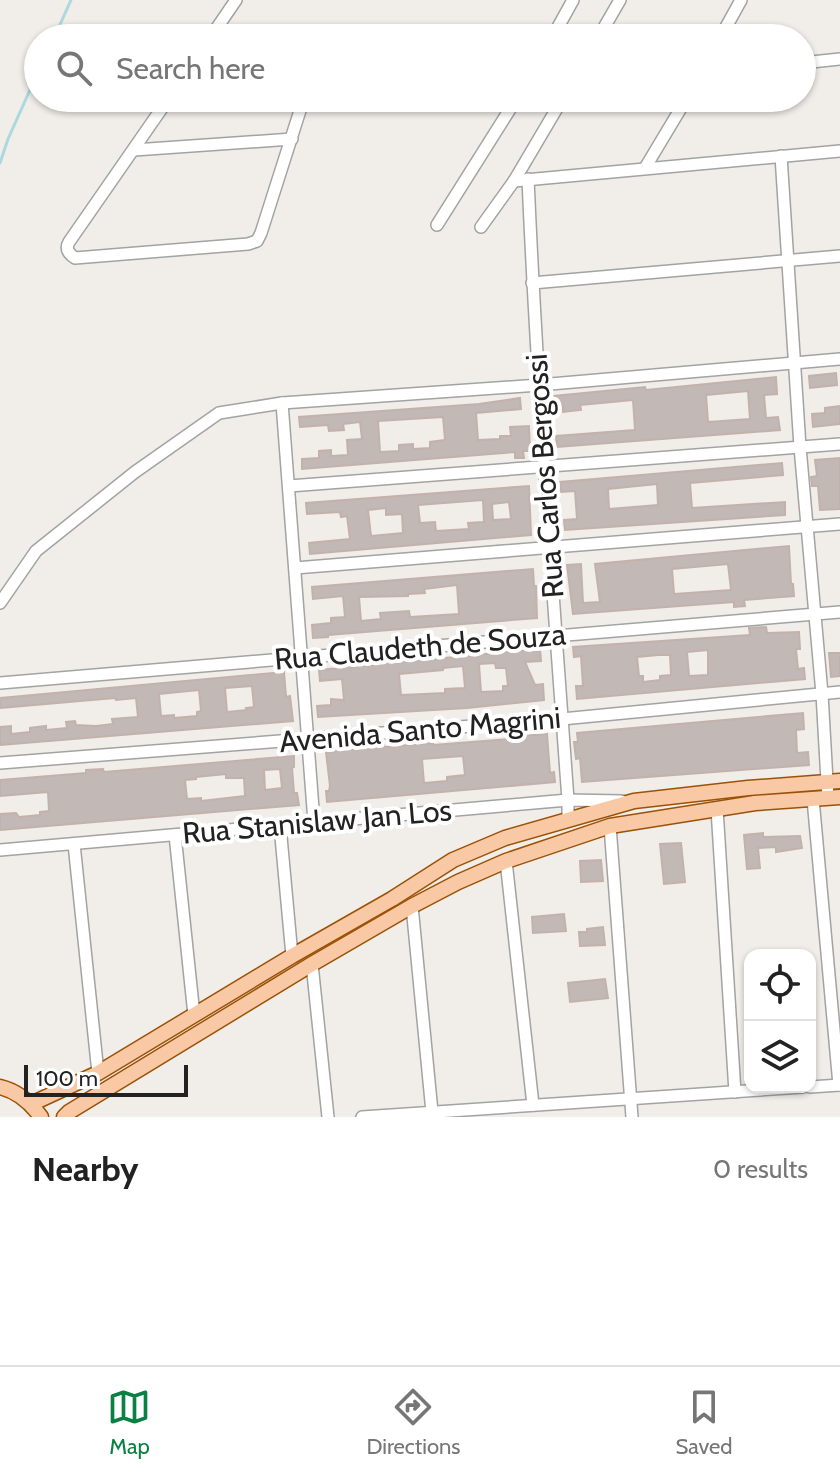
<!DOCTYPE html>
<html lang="en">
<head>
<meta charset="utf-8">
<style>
	body { margin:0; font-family:Cabin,sans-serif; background:#f2f2f2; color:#222 }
	.controls { position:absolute; right:24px; bottom:24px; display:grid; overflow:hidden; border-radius:16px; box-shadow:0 2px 6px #0004 }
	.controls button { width:72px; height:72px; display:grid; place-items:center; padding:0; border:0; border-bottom:2px solid #e0e0e0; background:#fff; color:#222; font:40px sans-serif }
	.scale { position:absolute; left:24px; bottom:20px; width:164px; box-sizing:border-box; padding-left:8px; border:4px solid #222; border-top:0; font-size:22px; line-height:28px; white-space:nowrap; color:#222; -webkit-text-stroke:6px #fff; paint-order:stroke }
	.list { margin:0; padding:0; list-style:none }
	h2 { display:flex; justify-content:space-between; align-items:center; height:104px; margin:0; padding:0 32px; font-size:34px }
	h2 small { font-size:26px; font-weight:400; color:#767676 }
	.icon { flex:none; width:44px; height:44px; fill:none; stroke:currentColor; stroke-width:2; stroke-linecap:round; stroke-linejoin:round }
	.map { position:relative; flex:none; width:840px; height:1117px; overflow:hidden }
	.search { position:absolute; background:#fff; box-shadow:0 2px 6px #0004; left:24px; right:24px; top:24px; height:88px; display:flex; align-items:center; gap:20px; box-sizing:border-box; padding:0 28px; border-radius:44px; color:#767676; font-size:30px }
	.sheet { height:248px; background:#fff }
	nav { display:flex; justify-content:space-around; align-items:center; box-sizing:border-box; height:112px; border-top:2px solid #e0e0e0; background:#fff; font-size:22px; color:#767676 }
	nav a { display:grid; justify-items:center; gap:4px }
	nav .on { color:#0b8043 }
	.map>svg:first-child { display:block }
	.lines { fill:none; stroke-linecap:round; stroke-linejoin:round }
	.stream { stroke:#abd9dd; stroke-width:3 }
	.building { fill:#c2b8b5; stroke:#c3b2ab; stroke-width:2; fill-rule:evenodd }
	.minor-casing { stroke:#a3a3a3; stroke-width:14 }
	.major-casing { stroke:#9b5205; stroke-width:17 }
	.minor { stroke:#fff; stroke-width:11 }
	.major { stroke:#f9c9a6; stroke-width:14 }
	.labels { text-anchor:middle; stroke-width:8; stroke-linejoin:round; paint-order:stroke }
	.street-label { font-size:30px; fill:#222; stroke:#fff }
</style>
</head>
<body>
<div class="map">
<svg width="840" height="1117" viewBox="0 0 840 1117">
	<rect width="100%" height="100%" fill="#f1ede9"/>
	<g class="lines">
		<g class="stream">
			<polyline points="54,38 71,0"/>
			<polyline points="0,163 8,139 38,72"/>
		</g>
	</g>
	<g class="building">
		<polygon points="836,373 837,385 810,388 809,376"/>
		<path d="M776 377 777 394 764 395 766 418 778 417 780 430 557 447 556 436 635 430 633 400 580 405 581 410 563 412V406L555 407 554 396 645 387 646 390ZM748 391 750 419 708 422 706 395Z"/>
		<path d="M520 398 521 409 476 413 478 440 500 439V436H511L510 427 529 426 530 451H523L524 458H515V452L302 469V459L319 458V451L331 450V456L348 455 347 440 362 439 360 422 343 424 344 430 329 431 328 425 300 427 299 417 479 404ZM443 417 445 440 430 442V448L413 449V444L399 445V451L380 452 378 421Z"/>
		<polygon points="840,406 840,424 813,427 812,414 825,413 825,408"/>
		<polygon points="840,458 840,509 820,510 818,486 812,486 811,477 817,476 815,460"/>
		<path d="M782 463 783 475 690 483 692 508 785 502V515L565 530 564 520 577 519 575 491 561 492 560 482ZM657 484 658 505 609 509 608 489Z"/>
		<path d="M529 486 531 535 310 554 309 543 350 539 347 516 341 517 340 512 307 514 306 503ZM483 500 484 522 468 523 469 529 436 531 435 522 420 523 418 505ZM509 502 511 519 493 520 492 504ZM386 508V515L402 514 403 533 371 536 368 510Z"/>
		<path d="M789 546 791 584H793L794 596 744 600 745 606 734 607V602L573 614 567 565 581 564 583 603 600 602 595 564ZM728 564 731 590 674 594 672 569Z"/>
		<path d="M533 569 534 586H536L537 618 328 635V637L313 638 312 625 331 623V618L345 617 343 596 313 599 312 587ZM457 585 459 614 410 617 409 611 380 613 381 619 361 621 359 597 408 596V594L425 593 424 589Z"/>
		<path d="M766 627 767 633 799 632 800 649H796L798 669 804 668 805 679 577 699 576 686H583L581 656 574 657 573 647 750 635 749 628ZM708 650V675L689 676 687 652ZM658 655H670L671 675 660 676V680L643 682V676H639L637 657Z"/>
		<path d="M540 649 541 661 525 662 535 685 543 684 544 700 467 708 318 717 317 706 331 705V699L344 700 342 679 320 681 319 670ZM495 663 496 668H506L508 686H503V691L481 692 479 664ZM463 666 465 688 445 689V693L401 695 399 674 443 670V668Z"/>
		<polygon points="829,653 840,653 840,676 831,677"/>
		<path d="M284 672 286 697 290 696 293 721 0 745V727L11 726V734L30 732V728L46 726V730L67 728 66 722 75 721 76 725 96 726 113 724 112 719 138 717 136 698 116 700 115 698 0 708V698ZM252 686 254 707 246 708 247 710 227 712 225 688ZM199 690 201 711 197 712V716L174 718V715L161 716 159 694Z"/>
		<polygon points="803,713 804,729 796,730 797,753 808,752 809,765 582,782 580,758 576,759 574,742 578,742 577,733"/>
		<path d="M547 734 550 773 554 772 555 782 327 802 326 791H329L330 786 326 752 372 748V746L384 745V747L433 743V745L522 738V736ZM463 756 465 775 447 777V781L424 783 422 759Z"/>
		<path d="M294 756V767L292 768 294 793H297L299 805 0 830V814L16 813 19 817 40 815V812L49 811 48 792 0 796V780L86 773V770L103 769 104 772ZM280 769 282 788 265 790 264 770ZM226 774V778H244L245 796 201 801V798L187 799 185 780 196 779V777Z"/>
		<polygon points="763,833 763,837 800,836 802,848 776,852 776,847 758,848 760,868 747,869 744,835"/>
		<polygon points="681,843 685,882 664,884 660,844"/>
		<polygon points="601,860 603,881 581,882 580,861"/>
		<polygon points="564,914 566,931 533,933 532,917"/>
		<polygon points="603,927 605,945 580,946 579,932 587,932 587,929"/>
		<polygon points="605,979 608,998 570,1002 568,983"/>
	</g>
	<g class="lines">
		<defs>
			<g id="minor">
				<polyline points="210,38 236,0"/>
				<polyline points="477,38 555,32"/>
				<polyline points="552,38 573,0"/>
				<polyline points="598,38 620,0"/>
				<polyline points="720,38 741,0"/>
				<polyline points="802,63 840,59"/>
				<path d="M169 98 69 242C65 249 69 254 75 258L248 244 257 241 261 233 304 98"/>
				<polyline points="134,150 292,139"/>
				<polyline points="781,156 800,447 822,694 828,798"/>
				<polyline points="645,168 687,98"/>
				<path d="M528 179C537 387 553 593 568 800V820"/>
				<polyline points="514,181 840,151"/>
				<polyline points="437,225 517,98"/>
				<polyline points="481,227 514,181 563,98"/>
				<polyline points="532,283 840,256"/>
				<polyline points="282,403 314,822"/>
				<polyline points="289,486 840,444"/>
				<polyline points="295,568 840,524"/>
				<polyline points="0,603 36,551 135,472 219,413 282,403 539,385 840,359"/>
				<polyline points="0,683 840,612"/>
				<polyline points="0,763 562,719 840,692"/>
				<polyline points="813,799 839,1085"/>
				<polyline points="717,809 735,1092"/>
				<polyline points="280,826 292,956"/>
				<polyline points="610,826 632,1117"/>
				<polyline points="175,835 194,1015"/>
				<polyline points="74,844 98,1073"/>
				<polyline points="0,850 568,800 622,801"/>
				<polyline points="506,861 533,1105"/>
				<polyline points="412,906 432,1112"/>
				<polyline points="312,964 328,1117"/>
				<polyline points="810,1087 840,1085"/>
				<polyline points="362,1117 803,1087"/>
			</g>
			<g id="major">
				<path d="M0 1087C17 1091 31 1103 41 1117"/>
				<polyline points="31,1104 98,1073 292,956 392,899 453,860 505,838 634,801 748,788 840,781"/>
				<polyline points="64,1117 69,1112 312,964 412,906 458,882 506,861 610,826 755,803 840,797"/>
			</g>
		</defs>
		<use href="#minor" class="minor-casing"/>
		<use href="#major" class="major-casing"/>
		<use href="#minor" class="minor"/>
		<use href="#major" class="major"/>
	</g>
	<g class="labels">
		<g class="street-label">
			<text transform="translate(545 476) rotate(-94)" y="10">Rua Carlos Bergossi</text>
			<text transform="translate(420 647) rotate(-5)" y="10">Rua Claudeth de Souza</text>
			<text transform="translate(420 730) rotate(-5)" y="10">Avenida Santo Magrini</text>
			<text transform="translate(317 822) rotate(-5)" y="10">Rua Stanislaw Jan Los</text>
		</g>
	</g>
</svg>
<div class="controls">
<button><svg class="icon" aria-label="locate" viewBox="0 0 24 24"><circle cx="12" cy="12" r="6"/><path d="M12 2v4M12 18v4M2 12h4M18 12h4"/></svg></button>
<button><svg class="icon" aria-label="layers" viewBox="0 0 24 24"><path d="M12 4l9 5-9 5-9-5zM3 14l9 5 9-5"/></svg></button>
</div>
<div class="scale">100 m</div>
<div class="search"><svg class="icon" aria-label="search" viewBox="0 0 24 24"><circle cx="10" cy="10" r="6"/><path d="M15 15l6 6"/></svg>Search here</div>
</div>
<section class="sheet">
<h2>Nearby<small>0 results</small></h2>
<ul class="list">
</ul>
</section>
<nav>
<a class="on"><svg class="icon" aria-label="map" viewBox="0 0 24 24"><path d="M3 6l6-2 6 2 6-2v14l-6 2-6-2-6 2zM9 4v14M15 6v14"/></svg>Map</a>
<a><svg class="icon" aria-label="directions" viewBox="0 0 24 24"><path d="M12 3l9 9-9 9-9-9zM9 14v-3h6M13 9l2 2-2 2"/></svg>Directions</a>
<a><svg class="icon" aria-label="saved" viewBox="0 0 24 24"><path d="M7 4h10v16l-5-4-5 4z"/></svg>Saved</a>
</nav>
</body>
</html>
